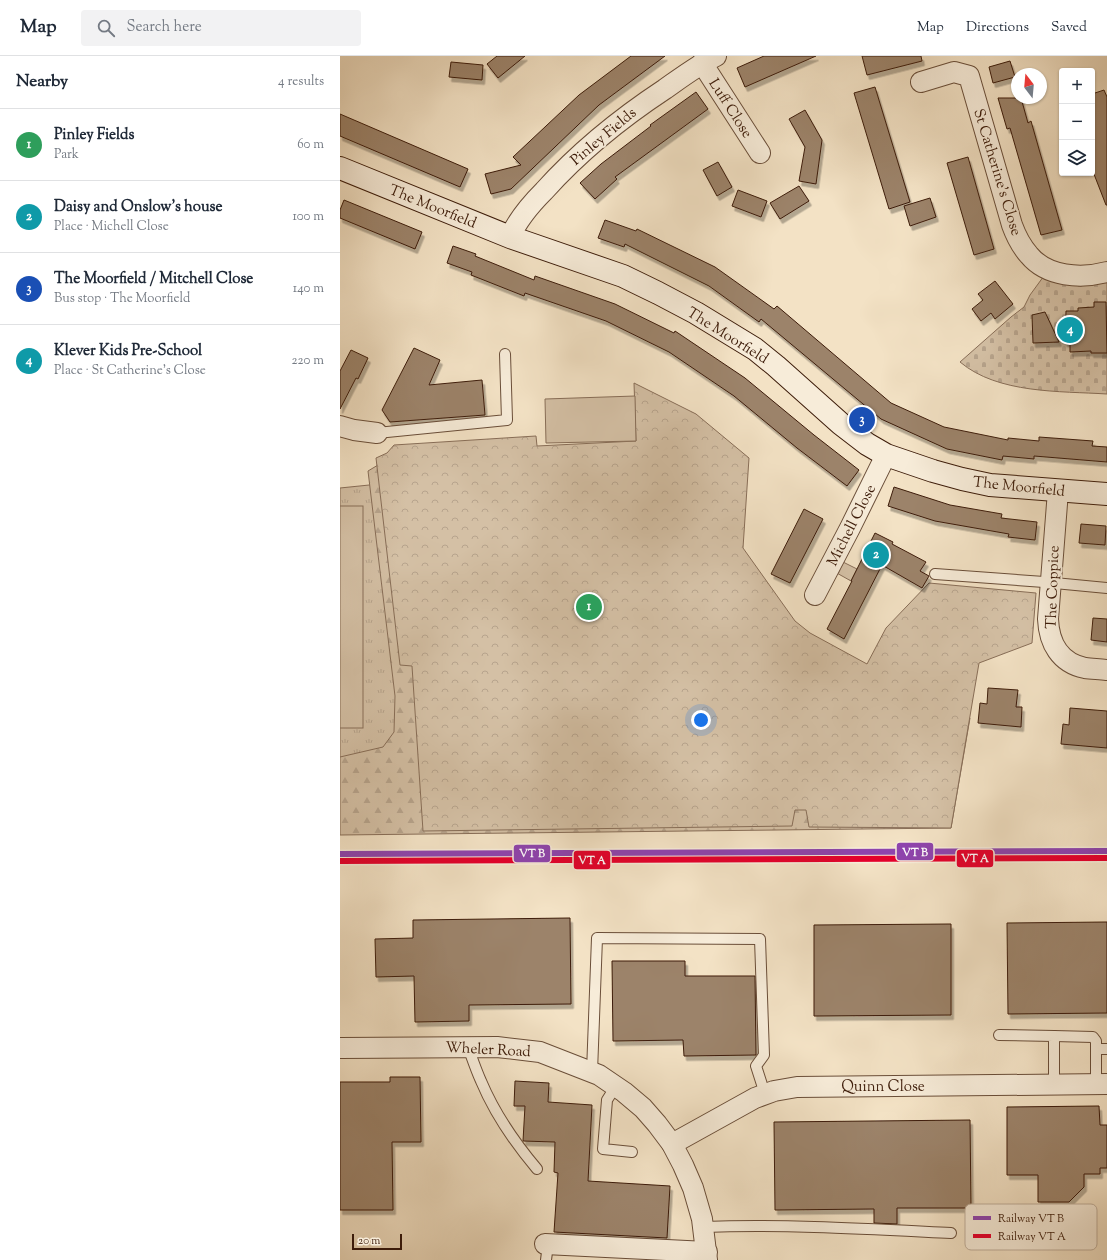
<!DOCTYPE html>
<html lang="en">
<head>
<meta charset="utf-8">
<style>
	body { margin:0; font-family:"Sorts Mill Goudy",serif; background:#f2f2f3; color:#1f2937 }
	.controls { position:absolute; right:12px; top:12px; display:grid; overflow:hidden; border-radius:4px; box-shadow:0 1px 3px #0004 }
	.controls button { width:36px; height:36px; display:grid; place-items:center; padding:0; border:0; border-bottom:1px solid #e0e1e3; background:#fff; color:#1f2937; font:20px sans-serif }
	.compass { position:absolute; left:671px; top:12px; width:36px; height:36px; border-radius:50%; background:#fff; box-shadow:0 1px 3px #0004; rotate:344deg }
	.scale { position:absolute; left:12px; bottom:10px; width:50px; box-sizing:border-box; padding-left:4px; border:2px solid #3d1c0a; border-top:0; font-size:11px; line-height:14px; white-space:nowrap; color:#3d1c0a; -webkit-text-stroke:3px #f7ecd9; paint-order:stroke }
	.you { position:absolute; left:361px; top:664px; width:14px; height:14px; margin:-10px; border:3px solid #fff; border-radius:50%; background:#1a73e8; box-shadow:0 0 0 6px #1a73e833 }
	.badge { display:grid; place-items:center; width:26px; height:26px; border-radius:50%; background:#8f2418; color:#fff; font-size:13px; font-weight:700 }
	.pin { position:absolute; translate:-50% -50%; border:2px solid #fff; box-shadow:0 1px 4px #0006 }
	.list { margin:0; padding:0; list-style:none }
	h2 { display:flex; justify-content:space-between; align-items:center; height:52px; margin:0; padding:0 16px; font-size:17px }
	h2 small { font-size:13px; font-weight:400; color:#747a83 }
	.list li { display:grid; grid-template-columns:26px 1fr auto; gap:12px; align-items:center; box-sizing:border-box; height:72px; padding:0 16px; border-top:1px solid #e0e1e3 }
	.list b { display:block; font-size:15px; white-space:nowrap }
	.list p { margin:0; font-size:13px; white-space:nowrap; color:#747a83 }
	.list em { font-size:13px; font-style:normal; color:#747a83 }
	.icon { flex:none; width:22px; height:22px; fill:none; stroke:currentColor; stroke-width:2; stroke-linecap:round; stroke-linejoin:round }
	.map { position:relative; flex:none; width:767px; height:1204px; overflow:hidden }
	header { display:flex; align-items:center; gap:24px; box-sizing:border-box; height:56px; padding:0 20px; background:#fff; border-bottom:1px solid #e0e1e3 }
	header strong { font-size:19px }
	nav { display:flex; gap:22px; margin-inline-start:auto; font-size:14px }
	.search { width:280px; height:36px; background:#f2f2f3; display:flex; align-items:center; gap:10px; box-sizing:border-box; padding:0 14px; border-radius:4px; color:#747a83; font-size:15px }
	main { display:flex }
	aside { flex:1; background:#fff }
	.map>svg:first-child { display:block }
	.grass { fill:url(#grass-tufts); stroke:#886e58 }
	.forest { fill:url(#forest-firs); stroke:#886e58 }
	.cemetery { fill:url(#cemetery-stones); stroke:#886e58 }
	.park { fill:url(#park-crowns); stroke:#886e58 }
	.pitch { fill:#d4c0a5; stroke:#886e58 }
	.building { fill:#9c836b; stroke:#3d1c0a; filter:url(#shadow) }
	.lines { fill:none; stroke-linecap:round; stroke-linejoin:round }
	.lane-casing { stroke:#6a4e39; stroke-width:12 }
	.street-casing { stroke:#6a4e39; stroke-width:22 }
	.secondary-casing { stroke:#3d1c0a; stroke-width:24 }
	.lane { stroke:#f7ecd9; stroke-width:10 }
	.street { stroke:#f7ecd9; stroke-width:20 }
	.secondary { stroke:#f7ecd9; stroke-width:22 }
	.rail-1-casing { stroke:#f7ecd9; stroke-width:9 }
	.rail-2-casing { stroke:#f7ecd9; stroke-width:9 }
	.rail-1 { stroke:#8e44ad; stroke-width:6 }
	.rail-2 { stroke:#e4002b; stroke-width:6 }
	.labels { text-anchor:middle; stroke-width:4; stroke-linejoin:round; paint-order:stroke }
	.street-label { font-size:15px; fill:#3d1c0a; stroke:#f7ecd9 }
	.key { fill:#f7ecd9; stroke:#bfae9b; stroke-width:1 }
	.key-label { font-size:11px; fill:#3d1c0a }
	.line-badge { stroke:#f7ecd9; stroke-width:1.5 }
	.badge-label { font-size:11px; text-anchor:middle; font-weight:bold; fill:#fff }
</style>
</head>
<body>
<header>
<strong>Map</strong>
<div class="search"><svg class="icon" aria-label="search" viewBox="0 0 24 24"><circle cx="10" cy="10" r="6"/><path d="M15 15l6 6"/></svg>Search here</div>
<nav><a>Map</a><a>Directions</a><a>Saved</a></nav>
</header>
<main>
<aside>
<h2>Nearby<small>4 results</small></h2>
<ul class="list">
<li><span class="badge" style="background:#2e9e5b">1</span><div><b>Pinley Fields</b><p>Park</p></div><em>60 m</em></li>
<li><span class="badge" style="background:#0f9aa8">2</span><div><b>Daisy and Onslow's house</b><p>Place · Michell Close</p></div><em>100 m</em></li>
<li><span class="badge" style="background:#1a4fb4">3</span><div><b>The Moorfield / Mitchell Close</b><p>Bus stop · The Moorfield</p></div><em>140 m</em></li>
<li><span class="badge" style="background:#0f9aa8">4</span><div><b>Klever Kids Pre-School</b><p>Place · St Catherine's Close</p></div><em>220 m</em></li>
</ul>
</aside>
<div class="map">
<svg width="767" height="1204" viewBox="0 0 767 1204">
	<defs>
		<pattern id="grass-tufts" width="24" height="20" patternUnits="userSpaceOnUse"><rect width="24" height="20" fill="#d4c0a5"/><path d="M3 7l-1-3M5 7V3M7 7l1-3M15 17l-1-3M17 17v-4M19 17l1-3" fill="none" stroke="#b7a48d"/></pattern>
		<pattern id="forest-firs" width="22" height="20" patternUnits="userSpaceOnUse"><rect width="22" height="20" fill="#d4c0a5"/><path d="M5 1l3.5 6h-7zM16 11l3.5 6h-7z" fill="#b7a48d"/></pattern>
		<pattern id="cemetery-stones" width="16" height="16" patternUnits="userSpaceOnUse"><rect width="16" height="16" fill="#d4c0a5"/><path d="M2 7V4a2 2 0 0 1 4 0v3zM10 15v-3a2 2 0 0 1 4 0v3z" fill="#b7a48d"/></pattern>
		<pattern id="park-crowns" width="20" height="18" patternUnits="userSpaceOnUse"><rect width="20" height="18" fill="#d4c0a5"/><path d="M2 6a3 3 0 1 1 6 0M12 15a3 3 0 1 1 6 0" fill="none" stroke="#b7a48d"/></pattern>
		<filter id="shadow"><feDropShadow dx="2.5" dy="4.5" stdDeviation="0" flood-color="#0004"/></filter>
	</defs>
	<rect width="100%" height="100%" fill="#f3e2c5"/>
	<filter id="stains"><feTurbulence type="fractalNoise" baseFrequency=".005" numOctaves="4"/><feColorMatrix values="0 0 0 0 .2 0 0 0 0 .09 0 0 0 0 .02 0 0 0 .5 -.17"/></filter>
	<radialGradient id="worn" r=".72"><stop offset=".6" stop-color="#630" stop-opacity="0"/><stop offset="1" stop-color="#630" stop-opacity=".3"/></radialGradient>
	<g class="grass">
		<polygon points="39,428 83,775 0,776 0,432"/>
		<polygon points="501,505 517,513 511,525 495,516"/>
	</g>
	<polygon class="forest" points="48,403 630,662 611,772 0,779 0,701 43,691 54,676 55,640 28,415"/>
	<path class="cemetery" d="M709 213 767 216V338C720 335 658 338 620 306L671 261 684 251 690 239Z"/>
	<polygon class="park" points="294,327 356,358 409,402 403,492 455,565 470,577 527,608 546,572 589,527 696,537 692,587 639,607 611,772 469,771 466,754 455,754 452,770 83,775 72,610 60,609 36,402 47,397 54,389 196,380 197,390 296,385"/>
	<g class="pitch">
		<polygon points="295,340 296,385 206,387 205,343"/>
		<rect x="0" y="450" width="23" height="222"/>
	</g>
	<g class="building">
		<polygon points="157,0 185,0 158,22 147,8"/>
		<polygon points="291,0 325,0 259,49 171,133 151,138 145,118 181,109 173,101 239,39"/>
		<polygon points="424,0 476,0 405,31 397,12"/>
		<polygon points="522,0 581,0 582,5 527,19"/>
		<polygon points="670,5 675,21 653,27 649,11"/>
		<polygon points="111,6 143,9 142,24 109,21"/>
		<polygon points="535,31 570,146 549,153 514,37"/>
		<polygon points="764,34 767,41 767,149 766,149 752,113 752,38"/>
		<polygon points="356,36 368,53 275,121 277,123 255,143 240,127 261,108 311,70 310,69"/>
		<polygon points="658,42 681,42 688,67 691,65 722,174 701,179 670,72 667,73"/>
		<polygon points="465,54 482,84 476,128 459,125 465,91 449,63"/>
		<polygon points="0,58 128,113 120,131 0,80"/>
		<polygon points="628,101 654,193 634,199 607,107"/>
		<polygon points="378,106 392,131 377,140 363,114"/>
		<polygon points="459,130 469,145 440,163 430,147"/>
		<polygon points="398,134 427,145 421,161 392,150"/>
		<polygon points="590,142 596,161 570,170 564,150"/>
		<polygon points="4,144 82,176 75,193 0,162 0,154"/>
		<polygon points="265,164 296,175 297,173 375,211 434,253 437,250 551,347 604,371 668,384 668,382 699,385 699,381 753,385 752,390 767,391 767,406 694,400 694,403 663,400 662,404 607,393 541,363 421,263 419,266 369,230 285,188 284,191 258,182"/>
		<polygon points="113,190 136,198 135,200 194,224 195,220 275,248 334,277 335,275 405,322 474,379 519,414 507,430 457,392 394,340 329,296 266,265 185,237 184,240 131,219 132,216 107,207"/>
		<polygon points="655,225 673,248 655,263 651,257 641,265 632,253 643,244 638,238"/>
		<polygon points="754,246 766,246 767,297 751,297 751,295 730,296 730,286 725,286 726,255 738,255 738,252 754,251"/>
		<polygon points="705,256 719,286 693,287 692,259"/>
		<polygon points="74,292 100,304 89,329 142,324 145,359 50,366 42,354"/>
		<polygon points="11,294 28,302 18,323 16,322 0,353 0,315"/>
		<polygon points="554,431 610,449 662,458 661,462 697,466 695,484 668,481 669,478 595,465 548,450"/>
		<polygon points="464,453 483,463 450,527 431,518"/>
		<polygon points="741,468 766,470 765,489 739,487"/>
		<polygon points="535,477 553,486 552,488 586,506 580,515 589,520 582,532 542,509 504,583 487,573 512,525 511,525"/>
		<polygon points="753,562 767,563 767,586 751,584"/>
		<polygon points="648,632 678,634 676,651 682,651 681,671 638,667 640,647 647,648"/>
		<polygon points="730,652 767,655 767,692 721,688 723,668 729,669"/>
		<polygon points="230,862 231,948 129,949 129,965 75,966 74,920 36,921 35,883 73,882 73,864"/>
		<polygon points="767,866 767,957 668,958 667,867"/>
		<polygon points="611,868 611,959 474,960 474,869"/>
		<polygon points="272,905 345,905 345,920 415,920 416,999 344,1000 343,984 273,985"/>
		<polygon points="50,1021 80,1021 81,1086 52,1086 53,1154 0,1154 0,1026 50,1026"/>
		<polygon points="175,1025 209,1027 208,1046 252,1049 248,1125 330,1130 327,1182 214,1176 218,1117 214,1116 215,1086 183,1085 185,1050 174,1050"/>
		<polygon points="759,1050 760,1069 767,1069 767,1112 760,1112 760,1118 744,1118 744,1131 729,1146 698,1146 698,1119 667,1119 667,1051"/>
		<polygon points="630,1064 631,1152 557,1152 557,1168 534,1167 534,1153 435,1154 434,1066"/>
	</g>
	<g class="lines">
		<defs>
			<g id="lane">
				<polyline points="37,377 167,364 165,298"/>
				<polyline points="595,518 704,526 767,532"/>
				<polyline points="659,979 714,980 714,1028"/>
				<polyline points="714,980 753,981 756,985 756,1028"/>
				<path d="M128 991C132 1002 136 1014 141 1025 154 1056 175 1087 197 1113"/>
				<polyline points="756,993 767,993"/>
				<polyline points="252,1016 257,882 420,883 424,999 416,1010 425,1038"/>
				<polyline points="276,1030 267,1044 263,1093 292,1096"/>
				<path d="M364 1171C446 1168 529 1173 611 1177"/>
				<polyline points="206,1204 208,1188"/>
			</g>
			<g id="street">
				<polyline points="362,7 420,97"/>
				<path d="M581 26 614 16 629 20 672 169C676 180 681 190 689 199 707 221 741 223 767 216"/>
				<path d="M170 181C178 163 190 149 204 135 239 96 281 62 325 33 342 21 358 9 376 0"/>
				<polyline points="0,370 14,374 37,377"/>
				<path d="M718 435 708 563C709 587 720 607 745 612 752 613 760 613 767 614"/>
				<polyline points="475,539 510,472 546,399"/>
				<polyline points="0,992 157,991 200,996 259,1019 284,1036 303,1052 317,1068 332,1088 343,1109 353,1132 362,1163 367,1204"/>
				<polyline points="332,1088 415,1042 434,1035 457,1031 767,1028"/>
				<polyline points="205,1188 367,1196"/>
			</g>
			<polyline id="secondary" points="0,112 170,181 283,220 318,237 356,257 415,293 436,310 501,368 527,388 546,399 593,415 622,423 650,429 767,438"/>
		</defs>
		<use href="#lane" class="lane-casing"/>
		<use href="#street" class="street-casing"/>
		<use href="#secondary" class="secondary-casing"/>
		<use href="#lane" class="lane"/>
		<use href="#street" class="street"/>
		<use href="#secondary" class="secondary"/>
		<defs>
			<polyline id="rail-1" points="0,798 767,795"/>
			<polyline id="rail-2" points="0,805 767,802"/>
		</defs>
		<use href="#rail-1" class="rail-1-casing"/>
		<use href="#rail-2" class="rail-2-casing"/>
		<use href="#rail-1" class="rail-1"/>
		<use href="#rail-2" class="rail-2"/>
	</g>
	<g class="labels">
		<g class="street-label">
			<text transform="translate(391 52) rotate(57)" y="5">Luff Close</text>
			<text transform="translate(263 80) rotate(-40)" y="5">Pinley Fields</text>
			<text transform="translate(658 116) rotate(73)" y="5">St Catherine's Close</text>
			<text transform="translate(93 150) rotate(22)" y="5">The Moorfield</text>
			<text transform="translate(388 279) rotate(32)" y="5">The Moorfield</text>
			<text transform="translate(679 430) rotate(6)" y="5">The Moorfield</text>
			<text transform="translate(511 469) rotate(-63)" y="5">Michell Close</text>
			<text transform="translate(712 531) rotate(-88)" y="5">The Coppice</text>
			<text transform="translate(148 993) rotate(3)" y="5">Wheler Road</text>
			<text x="543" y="1035">Quinn Close</text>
		</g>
	</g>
	<rect x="625" y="1148" width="132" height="46" rx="6" class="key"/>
	<rect x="633" y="1160" width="18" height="4" fill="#8e44ad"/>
	<rect x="633" y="1178" width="18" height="4" fill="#e4002b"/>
	<g class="key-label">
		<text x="658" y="1166">Railway VT B</text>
		<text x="658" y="1184">Railway VT A</text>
	</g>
	<g class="line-badge">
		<rect x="556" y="786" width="38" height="19" rx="4" fill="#8e44ad"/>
		<rect x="173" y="788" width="38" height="19" rx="4" fill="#8e44ad"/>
		<rect x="616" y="793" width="38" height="19" rx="4" fill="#e4002b"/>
		<rect x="233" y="794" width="38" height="20" rx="4" fill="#e4002b"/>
	</g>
	<g class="badge-label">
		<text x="575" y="800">VT B</text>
		<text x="192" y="801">VT B</text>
		<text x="635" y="806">VT A</text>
		<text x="252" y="808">VT A</text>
	</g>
	<rect width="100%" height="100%" filter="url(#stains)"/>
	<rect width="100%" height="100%" fill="url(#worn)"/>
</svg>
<div class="controls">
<button>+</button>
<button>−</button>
<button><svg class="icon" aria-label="layers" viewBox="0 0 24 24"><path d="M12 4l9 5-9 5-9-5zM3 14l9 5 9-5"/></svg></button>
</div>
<svg class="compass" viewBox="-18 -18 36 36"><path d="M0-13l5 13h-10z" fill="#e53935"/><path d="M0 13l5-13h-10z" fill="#747a83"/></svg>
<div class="scale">20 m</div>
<div class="you"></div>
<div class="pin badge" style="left:249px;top:551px;background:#2e9e5b">1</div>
<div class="pin badge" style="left:536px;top:499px;background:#0f9aa8">2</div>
<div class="pin badge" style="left:522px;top:364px;background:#1a4fb4">3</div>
<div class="pin badge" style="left:730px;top:274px;background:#0f9aa8">4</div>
</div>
</main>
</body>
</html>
